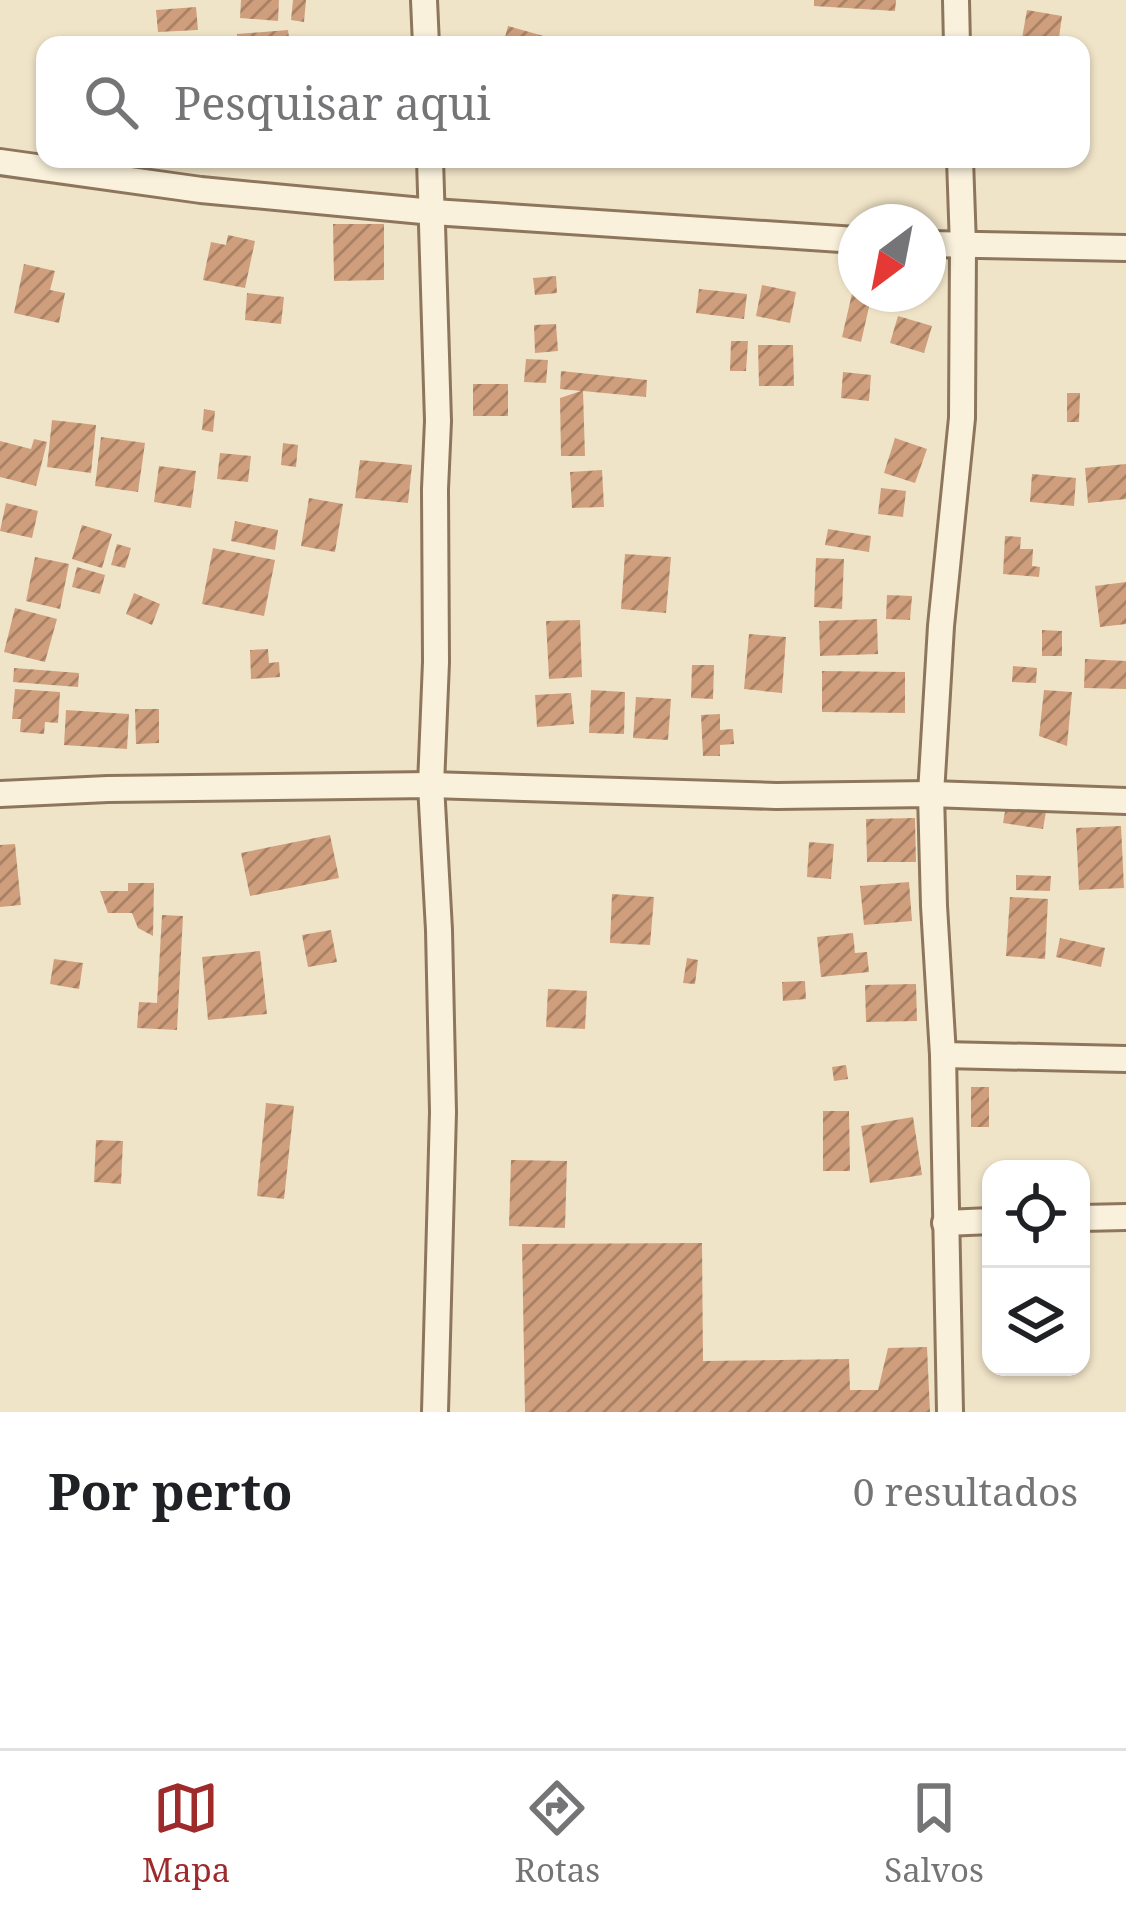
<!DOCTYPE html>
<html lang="pt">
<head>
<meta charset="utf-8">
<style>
	body { margin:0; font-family:"Noto Serif",serif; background:#f2f2f2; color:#202124 }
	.controls { position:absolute; right:36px; bottom:36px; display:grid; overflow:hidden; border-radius:24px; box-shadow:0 3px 9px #0004 }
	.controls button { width:108px; height:108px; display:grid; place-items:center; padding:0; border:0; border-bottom:3px solid #e0e0e0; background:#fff; color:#202124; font:60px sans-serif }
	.compass { position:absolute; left:838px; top:204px; width:108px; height:108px; border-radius:50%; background:#fff; box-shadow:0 3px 9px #0004; rotate:212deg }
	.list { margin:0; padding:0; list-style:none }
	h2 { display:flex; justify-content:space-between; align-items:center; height:156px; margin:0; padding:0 48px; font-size:51px }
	h2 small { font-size:39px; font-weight:400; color:#757577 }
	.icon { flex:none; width:66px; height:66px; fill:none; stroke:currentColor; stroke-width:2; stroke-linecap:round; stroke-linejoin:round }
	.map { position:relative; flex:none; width:1126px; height:1412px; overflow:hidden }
	.search { position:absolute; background:#fff; box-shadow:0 3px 9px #0004; left:36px; right:36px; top:36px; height:132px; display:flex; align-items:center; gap:30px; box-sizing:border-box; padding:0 42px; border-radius:24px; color:#757577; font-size:45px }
	.sheet { height:336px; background:#fff }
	nav { display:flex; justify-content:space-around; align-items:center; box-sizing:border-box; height:168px; border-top:3px solid #e0e0e0; background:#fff; font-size:33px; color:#757577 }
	nav a { display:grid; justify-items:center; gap:6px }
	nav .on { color:#9e2a2b }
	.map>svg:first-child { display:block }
	.building { fill:url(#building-hatch) }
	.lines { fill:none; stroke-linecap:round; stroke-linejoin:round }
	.street-casing { stroke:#8d765c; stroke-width:30 }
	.street { stroke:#faf1dc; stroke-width:24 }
</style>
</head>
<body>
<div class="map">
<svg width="1126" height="1412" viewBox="0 0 1126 1412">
	<defs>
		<pattern id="building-hatch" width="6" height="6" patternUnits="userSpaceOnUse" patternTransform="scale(3)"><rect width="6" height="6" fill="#cf9f7d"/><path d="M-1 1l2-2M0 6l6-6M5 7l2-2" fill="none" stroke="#a98266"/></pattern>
	</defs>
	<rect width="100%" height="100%" fill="#f0e4c8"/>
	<g class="building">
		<polygon points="241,0 279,0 278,21 240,18"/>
		<polygon points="293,0 306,0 304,22 291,20"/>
		<polygon points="814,0 896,0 895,11 814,6"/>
		<polygon points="196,7 198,30 158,32 156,10"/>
		<polygon points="1027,10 1062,16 1058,45 1021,44"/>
		<polygon points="508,26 547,37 545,45 503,45"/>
		<polygon points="288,30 290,45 238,45 237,34"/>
		<polygon points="38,83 45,84 45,115 36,115"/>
		<polygon points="333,224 384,224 384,280 334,281"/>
		<polygon points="228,235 255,241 245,288 203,280 211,242 226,245"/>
		<polygon points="24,264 55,271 50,290 65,293 59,323 14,313"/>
		<polygon points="556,276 557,293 535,295 533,278"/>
		<polygon points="762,285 796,292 790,323 756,316"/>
		<polygon points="854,285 856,294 872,294 861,342 842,337"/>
		<polygon points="699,289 747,294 744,319 696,313"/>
		<polygon points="247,293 284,297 281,324 245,320"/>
		<polygon points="898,316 932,326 924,353 890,343"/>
		<polygon points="556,324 558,351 535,353 534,325"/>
		<polygon points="731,341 748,341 746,371 730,371"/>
		<polygon points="758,345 793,345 794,386 759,386"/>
		<polygon points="526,359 548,360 546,383 524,382"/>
		<polygon points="561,371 647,380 646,397 583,391 585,456 561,456 560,398 581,391 560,389"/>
		<polygon points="843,372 871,375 869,401 841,398"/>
		<rect x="473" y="384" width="35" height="32"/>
		<polygon points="1067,393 1080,393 1079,422 1067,422"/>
		<polygon points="204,409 215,411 213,432 202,430"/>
		<polygon points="52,420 96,425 91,473 47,467"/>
		<polygon points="101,437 145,443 138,492 95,486"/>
		<polygon points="895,438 927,449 915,483 884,473"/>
		<polygon points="34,439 47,442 36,486 0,477 0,441 31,449"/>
		<polygon points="283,443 298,445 296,467 281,465"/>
		<polygon points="220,453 251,456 248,482 217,479"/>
		<polygon points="360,460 412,465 408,503 355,498"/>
		<polygon points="1126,464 1126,499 1088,503 1085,468"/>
		<polygon points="159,466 196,471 191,508 154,502"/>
		<polygon points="602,470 604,507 572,508 570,472"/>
		<polygon points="1032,474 1076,478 1074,506 1030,502"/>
		<polygon points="881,488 906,491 903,517 878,514"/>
		<polygon points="309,498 343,504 335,552 301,546"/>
		<polygon points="6,503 38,511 32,538 0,531"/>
		<polygon points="235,521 278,530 275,550 231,541"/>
		<polygon points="82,525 112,534 102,568 72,559"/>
		<polygon points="828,529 871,536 869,552 825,545"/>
		<polygon points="1005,536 1021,537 1020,549 1033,549 1032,566 1040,567 1039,577 1003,574"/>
		<polygon points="117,544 131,548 125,568 111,565"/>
		<polygon points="213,548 275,560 264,616 202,604"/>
		<polygon points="625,554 671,557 666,613 621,609"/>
		<polygon points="35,557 69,564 60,609 26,601"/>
		<polygon points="816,558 844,559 842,609 814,607"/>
		<polygon points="77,567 105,575 100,594 72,587"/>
		<polygon points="1126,582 1126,624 1100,627 1095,586"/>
		<polygon points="134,593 160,604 152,625 126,614"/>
		<polygon points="887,595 912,596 910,620 886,619"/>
		<polygon points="15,608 57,619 45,662 4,652"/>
		<polygon points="877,619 878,654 820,656 819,621"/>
		<polygon points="580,620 582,677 549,679 546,621"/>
		<polygon points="1042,630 1062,631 1062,656 1042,656"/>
		<polygon points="749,634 786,637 782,693 744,689"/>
		<polygon points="268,649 269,663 279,662 280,677 251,679 250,650"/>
		<polygon points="1085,659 1126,661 1126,689 1084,688"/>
		<polygon points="692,665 714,665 713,699 691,698"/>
		<polygon points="1013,666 1037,668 1036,683 1012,682"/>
		<polygon points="14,668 79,673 78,687 13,682"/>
		<polygon points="822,671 905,672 905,713 822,712"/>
		<polygon points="15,689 60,692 58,723 45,722 44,734 20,732 21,719 12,719"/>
		<polygon points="591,690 625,692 624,734 589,733"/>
		<polygon points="1044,690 1072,692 1067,746 1039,736"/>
		<polygon points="571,693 574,724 537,727 535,695"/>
		<polygon points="636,697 671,699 668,740 633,738"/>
		<polygon points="135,709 159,709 159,743 136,744"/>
		<polygon points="66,710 129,714 127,749 64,745"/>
		<polygon points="720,714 720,730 733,729 734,744 720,745 720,756 703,756 701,715"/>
		<polygon points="1007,800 1047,806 1043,829 1003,823"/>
		<polygon points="915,818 916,862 867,862 866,819"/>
		<polygon points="1121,826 1124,888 1079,890 1076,828"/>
		<polygon points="330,835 339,878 250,896 241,853"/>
		<polygon points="809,842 834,844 831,879 807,877"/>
		<polygon points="15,844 21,905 0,907 0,845"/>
		<polygon points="1016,875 1051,876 1050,891 1016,890"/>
		<polygon points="909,882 912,921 864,925 860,886"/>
		<polygon points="128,883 154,883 153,936 138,928 132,913 108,913 100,891 128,891"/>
		<polygon points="612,894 654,897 650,945 610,943"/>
		<polygon points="1010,897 1048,899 1045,959 1006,956"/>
		<polygon points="162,915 183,916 177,1030 137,1028 139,1002 157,1003"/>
		<polygon points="331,930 337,962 308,967 302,935"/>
		<polygon points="853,933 855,953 867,952 869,972 821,977 817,937"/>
		<polygon points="1060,938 1105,948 1101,967 1056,957"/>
		<polygon points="260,951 267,1014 208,1020 202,957"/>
		<polygon points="687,958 698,960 695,984 683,983"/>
		<polygon points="54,959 83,963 79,989 50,984"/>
		<polygon points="805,981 806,999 783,1001 782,982"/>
		<polygon points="916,984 917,1021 866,1022 865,985"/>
		<polygon points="548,989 587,991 585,1029 546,1027"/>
		<polygon points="846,1065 848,1079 834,1081 832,1067"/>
		<rect x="971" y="1087" width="18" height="40"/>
		<polygon points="266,1103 294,1106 284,1199 257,1196"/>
		<polygon points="823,1111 849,1111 850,1171 823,1171"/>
		<polygon points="913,1117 922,1175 870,1183 861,1126"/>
		<polygon points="96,1140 123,1141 121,1184 94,1182"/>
		<polygon points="511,1160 567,1161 565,1228 509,1226"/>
		<polygon points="702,1243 703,1361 849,1359 850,1390 878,1390 888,1348 927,1347 930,1412 525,1412 522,1244"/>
	</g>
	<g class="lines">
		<defs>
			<g id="street">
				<polyline points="424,0 426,45"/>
				<polyline points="956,0 957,45"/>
				<polyline points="430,159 438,421 435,489 436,662 431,785 439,930 443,1112 435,1412"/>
				<polyline points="0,162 201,190 433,212 856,240"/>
				<polyline points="928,244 1126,248"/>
				<polyline points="0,794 108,789 431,785 776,796 931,794 1126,801"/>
				<polyline points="943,1055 1126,1059"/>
				<polyline points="1081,1218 1126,1217"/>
				<polyline points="945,1223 991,1221"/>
				<polyline points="950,1412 943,1055 934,906 931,794 941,626 962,418 963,246 960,159"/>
			</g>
		</defs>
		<use href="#street" class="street-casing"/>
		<use href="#street" class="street"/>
	</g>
</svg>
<div class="controls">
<button><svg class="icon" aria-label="locate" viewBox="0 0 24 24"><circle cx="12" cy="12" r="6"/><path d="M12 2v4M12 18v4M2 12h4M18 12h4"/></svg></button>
<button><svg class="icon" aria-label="layers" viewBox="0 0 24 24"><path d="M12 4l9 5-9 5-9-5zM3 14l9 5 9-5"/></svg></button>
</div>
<svg class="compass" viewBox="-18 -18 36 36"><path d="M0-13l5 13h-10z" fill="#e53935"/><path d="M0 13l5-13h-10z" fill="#757577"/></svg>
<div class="search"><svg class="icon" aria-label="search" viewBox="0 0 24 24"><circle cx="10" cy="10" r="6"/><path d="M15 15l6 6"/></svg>Pesquisar aqui</div>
</div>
<section class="sheet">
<h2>Por perto<small>0 resultados</small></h2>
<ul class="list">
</ul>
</section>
<nav>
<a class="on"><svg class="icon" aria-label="map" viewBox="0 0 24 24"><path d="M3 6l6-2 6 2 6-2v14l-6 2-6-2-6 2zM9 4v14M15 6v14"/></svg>Mapa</a>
<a><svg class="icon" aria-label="directions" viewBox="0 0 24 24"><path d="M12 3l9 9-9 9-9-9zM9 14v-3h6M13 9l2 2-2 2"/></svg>Rotas</a>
<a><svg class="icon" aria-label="saved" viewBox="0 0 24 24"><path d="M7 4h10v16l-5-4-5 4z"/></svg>Salvos</a>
</nav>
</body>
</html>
